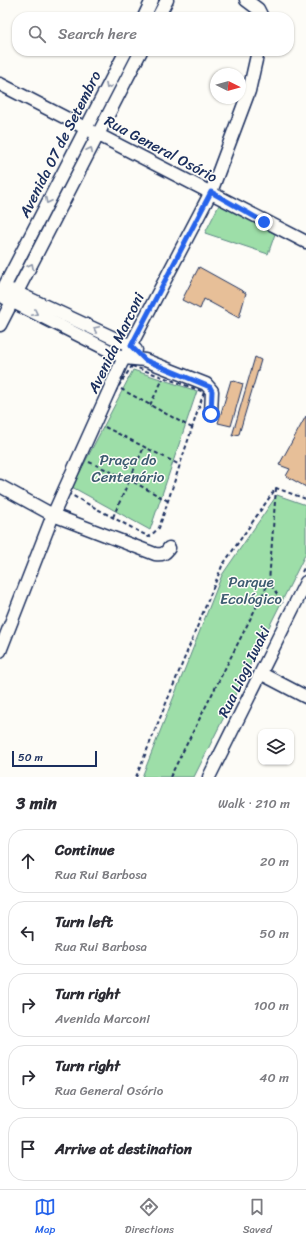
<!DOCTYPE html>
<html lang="en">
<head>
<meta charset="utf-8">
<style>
	body { margin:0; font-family:Sriracha,sans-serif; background:#f7f7f7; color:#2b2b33 }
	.controls { position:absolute; right:12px; bottom:12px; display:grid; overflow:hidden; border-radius:8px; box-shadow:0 1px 3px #0004 }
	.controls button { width:36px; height:36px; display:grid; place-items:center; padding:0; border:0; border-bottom:1px solid #e1e1e2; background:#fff; color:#2b2b33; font:20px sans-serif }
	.compass { position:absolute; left:210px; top:68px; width:36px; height:36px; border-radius:50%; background:#fff; box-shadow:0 1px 3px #0004; rotate:95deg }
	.scale { position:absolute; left:12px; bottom:10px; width:85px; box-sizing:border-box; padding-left:4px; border:2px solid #1b2f5e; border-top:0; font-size:11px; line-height:14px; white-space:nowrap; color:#1b2f5e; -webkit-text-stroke:3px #fdfcf7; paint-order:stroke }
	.stop { position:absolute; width:12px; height:12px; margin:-9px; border:3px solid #2563eb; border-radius:50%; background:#fff }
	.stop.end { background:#2563eb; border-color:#fff; box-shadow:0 1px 4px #0008 }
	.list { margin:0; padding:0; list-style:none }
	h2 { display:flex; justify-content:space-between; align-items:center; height:52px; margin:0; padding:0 16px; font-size:17px }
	h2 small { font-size:13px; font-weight:400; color:#7c7c81 }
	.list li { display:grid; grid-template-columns:26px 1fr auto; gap:12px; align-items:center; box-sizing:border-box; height:64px; margin:0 8px 8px; padding:0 8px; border:1px solid #e1e1e2; border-radius:16px }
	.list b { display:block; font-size:15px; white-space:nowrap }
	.list p { margin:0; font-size:13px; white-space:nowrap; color:#7c7c81 }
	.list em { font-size:13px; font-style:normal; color:#7c7c81 }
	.icon { flex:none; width:22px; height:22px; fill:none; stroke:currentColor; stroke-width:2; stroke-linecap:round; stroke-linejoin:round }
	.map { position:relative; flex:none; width:306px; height:777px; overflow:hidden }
	.search { position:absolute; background:#fff; box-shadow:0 1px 3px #0004; left:12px; right:12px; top:12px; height:44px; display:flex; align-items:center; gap:10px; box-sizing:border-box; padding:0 14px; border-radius:16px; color:#7c7c81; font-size:15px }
	.sheet { height:412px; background:#fff }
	nav { display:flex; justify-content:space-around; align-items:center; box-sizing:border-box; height:56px; border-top:1px solid #e1e1e2; background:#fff; font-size:11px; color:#7c7c81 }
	nav a { display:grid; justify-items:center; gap:2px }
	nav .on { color:#2563eb }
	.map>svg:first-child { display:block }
	.green { fill:#9ddea8; stroke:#5c8683 }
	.building { fill:#e7bf98; stroke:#1b2f5e }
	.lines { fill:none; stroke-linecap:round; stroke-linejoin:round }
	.street-casing { stroke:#1b2f5e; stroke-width:15 }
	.path { stroke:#1b2f5e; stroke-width:2; stroke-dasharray:4 3; stroke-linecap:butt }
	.street { stroke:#fdfcf7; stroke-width:12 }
	.oneway { stroke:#8c96aa }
	.route { stroke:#2563eb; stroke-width:5 }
	.labels { text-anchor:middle; stroke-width:3; stroke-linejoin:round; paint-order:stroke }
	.street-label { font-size:15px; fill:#1b2f5e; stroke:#fdfcf7 }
	.park-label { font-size:15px; fill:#3c5b70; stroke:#fdfcf7 }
</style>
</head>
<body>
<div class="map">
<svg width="306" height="777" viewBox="0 0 306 777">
	<rect width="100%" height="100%" fill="#fdfcf7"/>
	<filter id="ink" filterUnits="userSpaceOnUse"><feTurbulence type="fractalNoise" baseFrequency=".025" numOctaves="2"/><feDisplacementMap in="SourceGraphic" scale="8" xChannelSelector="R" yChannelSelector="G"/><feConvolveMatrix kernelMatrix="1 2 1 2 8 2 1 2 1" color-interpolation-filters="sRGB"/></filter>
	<g filter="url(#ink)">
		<g class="green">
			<polygon points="220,203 275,234 268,254 205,233"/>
			<polygon points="133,370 197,391 150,530 72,487"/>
			<polygon points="277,495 306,505 306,553 194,777 142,777 222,575"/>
		</g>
		<g class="building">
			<polygon points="199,267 246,293 239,318 204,299 200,309 182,300"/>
			<polygon points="255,357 261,360 239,434 232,436"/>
			<polygon points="231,380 243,384 231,426 218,423"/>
			<polygon points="306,416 306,487 286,476 290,469 279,465"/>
		</g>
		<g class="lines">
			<defs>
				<g id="street">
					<polyline points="246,0 258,9 262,17"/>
					<polyline points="144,17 152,0"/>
					<polyline points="158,17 167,0"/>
					<polyline points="0,84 306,242"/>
					<polyline points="11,290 131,346 136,350"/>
					<polyline points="0,295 126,51"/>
					<polyline points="5,298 124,358 145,360 206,384 212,391 211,414"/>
					<polyline points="0,325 141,51"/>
					<path d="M0 486 53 515 155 554C162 555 165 554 169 548"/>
					<polyline points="0,651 53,515 121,364 211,192 249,91 258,51"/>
					<polyline points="262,674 306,697"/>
					<polyline points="209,777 306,582"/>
				</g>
			</defs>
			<use href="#street" class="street-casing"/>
			<g class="path">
				<polygon points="132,366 204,392 159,528 149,537 64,491 118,387"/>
				<polyline points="121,389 192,428"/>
				<polyline points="150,405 163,379"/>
				<polyline points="105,427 180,465"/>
				<polyline points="89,462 130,480 168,501"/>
				<polyline points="276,488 269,582 283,603"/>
				<polyline points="113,517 144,447"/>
				<polyline points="302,572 306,564"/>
				<polyline points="136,777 222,566 276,488 306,499"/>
				<polyline points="170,777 269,582"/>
			</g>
			<use href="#street" class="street"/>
		</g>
		<defs><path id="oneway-chevron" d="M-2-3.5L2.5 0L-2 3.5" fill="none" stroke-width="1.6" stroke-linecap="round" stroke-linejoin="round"/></defs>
		<g class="oneway">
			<use href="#oneway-chevron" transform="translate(108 86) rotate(118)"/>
			<use href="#oneway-chevron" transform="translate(90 150) rotate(-63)"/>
			<use href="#oneway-chevron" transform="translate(48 201) rotate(117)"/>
			<use href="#oneway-chevron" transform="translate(31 266) rotate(-63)"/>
			<use href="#oneway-chevron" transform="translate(35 313) rotate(27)"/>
			<use href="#oneway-chevron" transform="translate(96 329) rotate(-155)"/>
		</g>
	</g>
	<g class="lines" filter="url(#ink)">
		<polyline class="route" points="211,414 212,391 210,387 145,360 131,346 211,192 264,222"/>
	</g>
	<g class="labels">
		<g class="street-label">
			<text transform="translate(60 144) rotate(-63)" y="5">Avenida 07 de Setembro</text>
			<text transform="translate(161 149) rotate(28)" y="5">Rua General Osório</text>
			<text transform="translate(116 343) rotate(-64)" y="5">Avenida Marconi</text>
			<text transform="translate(244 672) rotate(-64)" y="5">Rua Liogi Iwaki</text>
		</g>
		<g class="park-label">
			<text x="128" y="465">Praça do<tspan x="128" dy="17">Centenário</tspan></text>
			<text x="251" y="587">Parque<tspan x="251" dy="17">Ecológico</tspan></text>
		</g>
	</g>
</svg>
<div class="controls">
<button><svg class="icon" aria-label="layers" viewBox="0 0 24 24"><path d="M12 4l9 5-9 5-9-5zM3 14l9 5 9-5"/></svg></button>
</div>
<svg class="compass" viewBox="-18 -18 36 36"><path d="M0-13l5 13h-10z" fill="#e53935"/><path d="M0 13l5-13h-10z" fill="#7c7c81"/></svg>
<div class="scale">50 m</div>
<div class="stop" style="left:211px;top:414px"></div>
<div class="stop end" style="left:264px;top:222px"></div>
<div class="search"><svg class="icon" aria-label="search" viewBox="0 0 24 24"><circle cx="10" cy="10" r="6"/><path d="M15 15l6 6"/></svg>Search here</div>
</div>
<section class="sheet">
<h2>3 min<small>Walk · 210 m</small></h2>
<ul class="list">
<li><svg class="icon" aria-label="ahead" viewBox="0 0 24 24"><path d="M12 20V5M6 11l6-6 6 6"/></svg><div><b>Continue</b><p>Rua Rui Barbosa</p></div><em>20 m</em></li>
<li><svg class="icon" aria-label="left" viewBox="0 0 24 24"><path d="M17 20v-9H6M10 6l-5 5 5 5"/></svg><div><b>Turn left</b><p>Rua Rui Barbosa</p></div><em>50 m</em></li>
<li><svg class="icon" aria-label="right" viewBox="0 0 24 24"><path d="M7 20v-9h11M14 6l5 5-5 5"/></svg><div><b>Turn right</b><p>Avenida Marconi</p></div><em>100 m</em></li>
<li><svg class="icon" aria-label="right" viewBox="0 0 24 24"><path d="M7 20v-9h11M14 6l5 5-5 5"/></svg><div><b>Turn right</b><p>Rua General Osório</p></div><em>40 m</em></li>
<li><svg class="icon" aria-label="arrive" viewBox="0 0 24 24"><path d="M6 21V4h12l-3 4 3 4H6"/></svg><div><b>Arrive at destination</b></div></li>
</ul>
</section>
<nav>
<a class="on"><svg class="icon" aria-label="map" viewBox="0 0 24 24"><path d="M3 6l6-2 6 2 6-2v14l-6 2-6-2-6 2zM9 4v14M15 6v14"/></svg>Map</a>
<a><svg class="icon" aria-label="directions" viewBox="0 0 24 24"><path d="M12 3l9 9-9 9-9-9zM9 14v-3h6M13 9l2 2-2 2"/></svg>Directions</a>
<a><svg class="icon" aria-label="saved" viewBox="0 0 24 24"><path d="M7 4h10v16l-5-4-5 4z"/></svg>Saved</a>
</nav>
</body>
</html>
